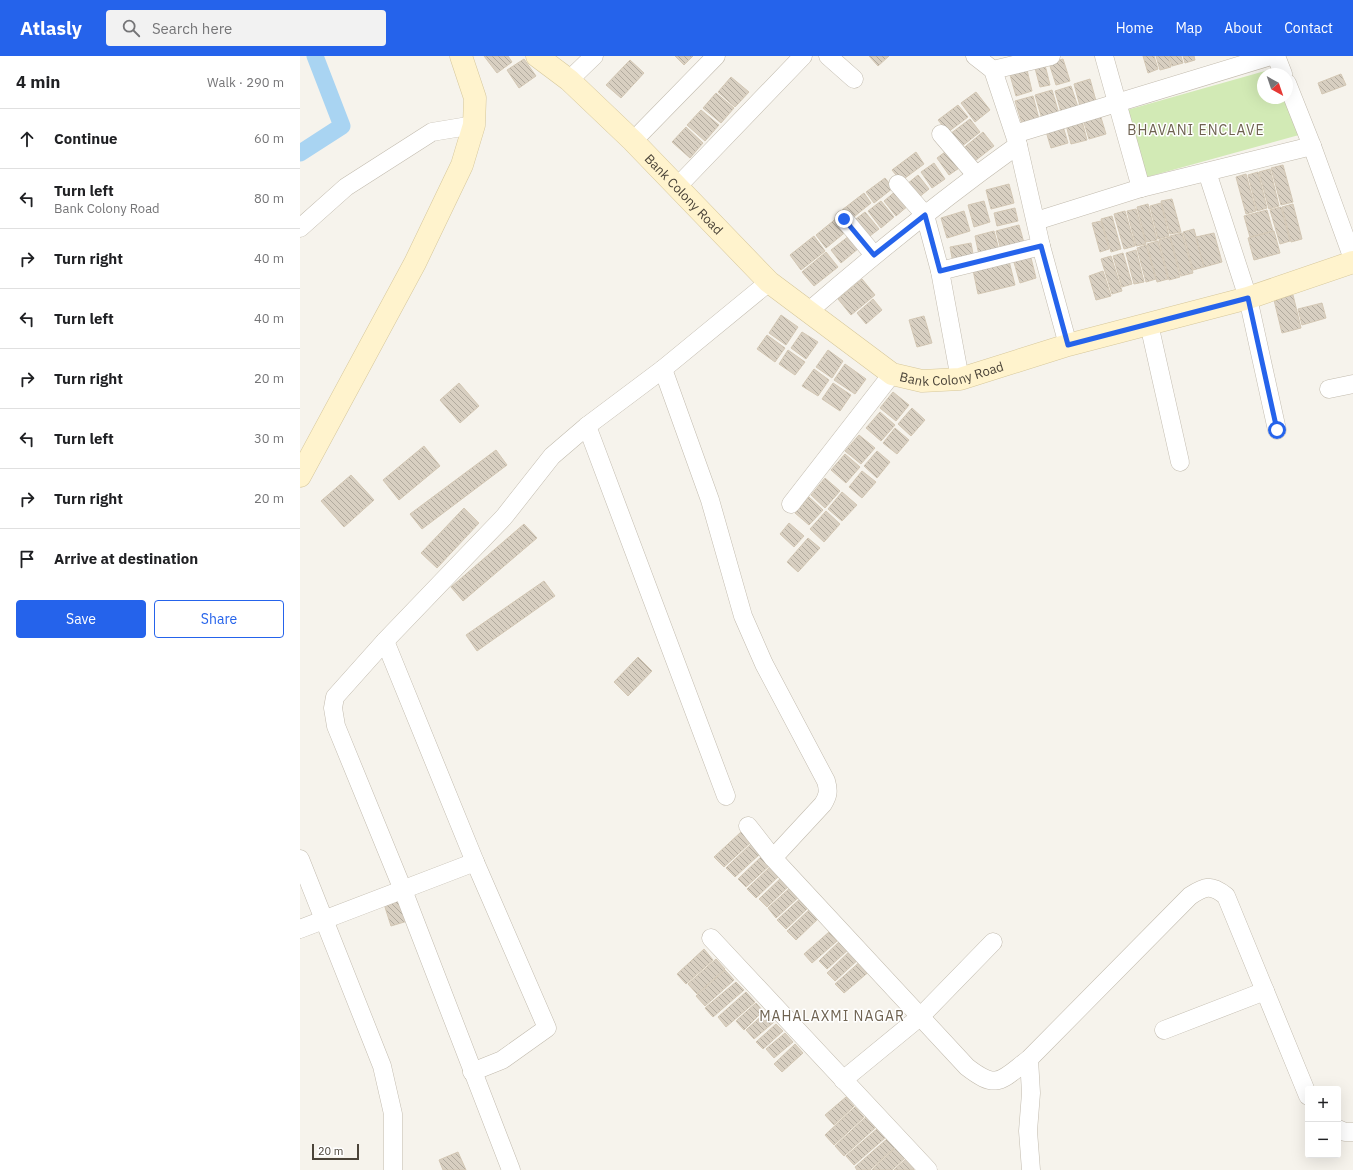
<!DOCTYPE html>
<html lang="en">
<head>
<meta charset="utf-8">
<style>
	body { margin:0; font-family:"IBM Plex Sans",sans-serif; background:#f2f2f2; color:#202124 }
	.controls { position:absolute; right:12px; bottom:12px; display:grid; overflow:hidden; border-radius:4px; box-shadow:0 4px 16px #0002 }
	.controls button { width:36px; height:36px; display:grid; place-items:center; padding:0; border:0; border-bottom:1px solid #e0e0e0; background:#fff; color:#202124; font:20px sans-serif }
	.compass { position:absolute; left:957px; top:12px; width:36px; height:36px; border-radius:50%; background:#fff; box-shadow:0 4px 16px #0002; rotate:140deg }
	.scale { position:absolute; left:12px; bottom:10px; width:47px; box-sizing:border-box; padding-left:4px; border:2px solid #4b4439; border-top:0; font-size:11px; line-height:14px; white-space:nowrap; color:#4b4439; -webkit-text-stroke:3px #fff; paint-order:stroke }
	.stop { position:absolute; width:12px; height:12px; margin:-9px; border:3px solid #2563eb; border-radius:50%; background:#fff }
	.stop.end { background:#2563eb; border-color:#fff; box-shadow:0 1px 4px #0008 }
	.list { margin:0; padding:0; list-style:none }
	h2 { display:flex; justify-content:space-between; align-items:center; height:52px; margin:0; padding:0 16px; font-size:17px }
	h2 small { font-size:13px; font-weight:400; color:#757577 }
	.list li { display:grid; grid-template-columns:26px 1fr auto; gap:12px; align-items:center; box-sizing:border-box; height:60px; padding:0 16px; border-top:1px solid #e0e0e0 }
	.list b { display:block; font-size:15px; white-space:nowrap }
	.list p { margin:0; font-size:13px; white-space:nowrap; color:#757577 }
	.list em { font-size:13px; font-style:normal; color:#757577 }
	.actions { display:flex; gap:8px; padding:12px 16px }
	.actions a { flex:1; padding:9px 0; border:1px solid #2563eb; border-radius:4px; text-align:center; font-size:14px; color:#2563eb }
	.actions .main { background:#2563eb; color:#fff }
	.icon { flex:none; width:22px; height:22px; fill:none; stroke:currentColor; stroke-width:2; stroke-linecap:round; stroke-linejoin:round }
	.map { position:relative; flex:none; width:1053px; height:1114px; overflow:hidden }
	header { display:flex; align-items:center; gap:24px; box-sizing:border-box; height:56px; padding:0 20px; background:#2563eb; color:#fff }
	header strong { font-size:19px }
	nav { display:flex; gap:22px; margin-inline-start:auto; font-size:14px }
	.search { width:280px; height:36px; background:#f2f2f2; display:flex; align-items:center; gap:10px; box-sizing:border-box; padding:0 14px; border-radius:4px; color:#757577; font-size:15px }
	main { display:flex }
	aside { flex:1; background:#fff }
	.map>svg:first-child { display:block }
	.park { fill:#d2eab5 }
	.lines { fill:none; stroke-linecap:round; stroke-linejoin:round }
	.canal { stroke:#a9d4f2; stroke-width:17 }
	.building { fill:url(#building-back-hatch); stroke:#d3c7b4 }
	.street-casing { stroke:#c2bbae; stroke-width:19 }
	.secondary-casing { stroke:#d6c79b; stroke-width:23 }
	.street { stroke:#fff; stroke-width:18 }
	.secondary { stroke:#fff3cd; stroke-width:22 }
	.route { stroke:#2563eb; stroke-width:5 }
	.labels { text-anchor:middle; stroke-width:3; stroke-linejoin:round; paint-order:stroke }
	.street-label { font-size:13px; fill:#4b4439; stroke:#fff }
	.neighbourhood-label { font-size:14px; letter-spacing:1px; fill:#6e6250; stroke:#fff }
</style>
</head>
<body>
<header>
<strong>Atlasly</strong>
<div class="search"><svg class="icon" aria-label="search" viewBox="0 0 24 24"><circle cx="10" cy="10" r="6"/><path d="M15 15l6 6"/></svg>Search here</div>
<nav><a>Home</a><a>Map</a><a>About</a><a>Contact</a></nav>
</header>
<main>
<aside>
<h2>4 min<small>Walk · 290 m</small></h2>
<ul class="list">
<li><svg class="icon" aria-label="ahead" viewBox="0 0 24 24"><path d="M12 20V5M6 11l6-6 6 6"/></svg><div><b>Continue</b></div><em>60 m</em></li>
<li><svg class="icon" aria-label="left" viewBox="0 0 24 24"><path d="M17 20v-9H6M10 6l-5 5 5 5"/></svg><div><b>Turn left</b><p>Bank Colony Road</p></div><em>80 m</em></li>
<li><svg class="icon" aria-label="right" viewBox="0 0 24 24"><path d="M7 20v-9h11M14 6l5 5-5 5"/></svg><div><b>Turn right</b></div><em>40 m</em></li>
<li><svg class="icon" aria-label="left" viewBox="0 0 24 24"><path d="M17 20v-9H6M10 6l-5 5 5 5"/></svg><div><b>Turn left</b></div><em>40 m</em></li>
<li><svg class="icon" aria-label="right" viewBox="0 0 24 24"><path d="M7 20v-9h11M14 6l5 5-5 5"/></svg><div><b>Turn right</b></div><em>20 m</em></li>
<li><svg class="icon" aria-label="left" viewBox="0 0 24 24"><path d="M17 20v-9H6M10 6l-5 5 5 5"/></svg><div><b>Turn left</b></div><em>30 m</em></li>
<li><svg class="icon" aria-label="right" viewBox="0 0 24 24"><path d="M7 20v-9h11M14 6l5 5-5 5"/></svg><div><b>Turn right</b></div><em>20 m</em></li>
<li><svg class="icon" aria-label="arrive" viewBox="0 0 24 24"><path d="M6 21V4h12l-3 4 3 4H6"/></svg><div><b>Arrive at destination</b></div></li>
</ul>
<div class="actions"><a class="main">Save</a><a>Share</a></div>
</aside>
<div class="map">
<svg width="1053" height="1114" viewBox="0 0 1053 1114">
	<defs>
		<pattern id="building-back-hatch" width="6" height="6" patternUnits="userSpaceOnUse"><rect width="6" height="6" fill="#d8cfc1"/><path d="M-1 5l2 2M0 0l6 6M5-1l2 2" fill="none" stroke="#b1aa9e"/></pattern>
	</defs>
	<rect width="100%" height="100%" fill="#f6f3ec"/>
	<polygon class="park" points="972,13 974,18 963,18 963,42 984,42 999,79 847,121 827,54"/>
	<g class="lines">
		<polyline class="canal" points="0,97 42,70 15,0"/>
	</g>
	<g class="building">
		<polygon points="184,0 208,0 212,6 197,17"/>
		<polygon points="375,0 393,0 384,9"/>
		<polygon points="569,0 589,0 578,10"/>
		<polygon points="843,0 854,0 858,13 848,17"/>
		<polygon points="856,0 868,0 871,11 860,14"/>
		<polygon points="869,0 881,0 883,7 872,10"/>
		<polygon points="883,0 894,0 895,4 885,7"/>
		<polygon points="224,3 236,20 219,32 207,14"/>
		<polygon points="763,3 770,25 756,29 749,7"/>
		<polygon points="330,4 344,17 321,42 306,29"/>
		<polygon points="745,9 750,29 740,31 735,12"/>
		<polygon points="727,14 732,35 716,40 710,19"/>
		<polygon points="1041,18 1046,29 1022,38 1018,27"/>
		<polygon points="431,21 449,36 435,51 418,36"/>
		<polygon points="790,23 796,45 780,50 774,28"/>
		<polygon points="771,30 778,51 761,56 755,35"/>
		<polygon points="752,34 759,58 742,63 735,39"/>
		<polygon points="676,36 690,54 675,66 661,47"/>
		<polygon points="416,37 434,52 421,67 403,52"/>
		<polygon points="733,40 739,63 722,68 715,45"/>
		<polygon points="658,49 668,61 648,76 638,64"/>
		<polygon points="401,54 419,69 405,85 387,69"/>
		<polygon points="799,55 806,78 789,83 782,60"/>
		<polygon points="781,61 787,84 771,88 765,65"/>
		<polygon points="670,63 680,76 661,91 650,78"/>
		<polygon points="762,67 768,87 751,92 745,72"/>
		<polygon points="386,71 403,87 390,102 372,86"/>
		<polygon points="683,76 694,90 671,108 660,95"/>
		<polygon points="649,93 662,110 649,119 637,102"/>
		<polygon points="616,96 624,108 601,125 592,114"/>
		<polygon points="634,107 645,123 632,132 621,116"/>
		<polygon points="983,109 993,146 981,149 971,112"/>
		<polygon points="970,113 979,150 969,153 959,116"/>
		<polygon points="958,116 967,152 957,155 948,119"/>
		<polygon points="946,118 956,155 946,158 936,121"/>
		<polygon points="618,119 629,133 618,142 607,128"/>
		<polygon points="585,122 593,132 574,147 566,136"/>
		<polygon points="709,128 714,147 691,153 686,134"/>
		<polygon points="597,134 609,149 596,160 584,145"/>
		<polygon points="564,137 571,147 550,164 542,154"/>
		<polygon points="872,143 881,176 870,178 861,145"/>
		<polygon points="581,145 594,161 581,172 568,155"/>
		<polygon points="684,145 690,166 674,171 668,149"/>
		<polygon points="861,147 869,180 858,183 850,150"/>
		<polygon points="848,148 857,184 846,186 837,151"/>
		<polygon points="993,148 1002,183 991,186 982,151"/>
		<polygon points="981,151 990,185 980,188 970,154"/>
		<polygon points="715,152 718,165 697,170 694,157"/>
		<polygon points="836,153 846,188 836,190 827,155"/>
		<polygon points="967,154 973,175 950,181 944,160"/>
		<polygon points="664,155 670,175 647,182 641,162"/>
		<polygon points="825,155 835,190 824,193 814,158"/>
		<polygon points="565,156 579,173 566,183 552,166"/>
		<polygon points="812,160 821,193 811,196 801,163"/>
		<polygon points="538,161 548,174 526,192 516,179"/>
		<polygon points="801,165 809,193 800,196 792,167"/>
		<polygon points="719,169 724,187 701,194 696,175"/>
		<polygon points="894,173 904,211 893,214 883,176"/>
		<polygon points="694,175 699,194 679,199 675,180"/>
		<polygon points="974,175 980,197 954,204 948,182"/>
		<polygon points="882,177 893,217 881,220 870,180"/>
		<polygon points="914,177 922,206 904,211 896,181"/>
		<polygon points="514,180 525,195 501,214 490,199"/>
		<polygon points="549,180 559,192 541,207 531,194"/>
		<polygon points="870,181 880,221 869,224 859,184"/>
		<polygon points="858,185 868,223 857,226 847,188"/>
		<polygon points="671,187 674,203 653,207 650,191"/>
		<polygon points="846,189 856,223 846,226 837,192"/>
		<polygon points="836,194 844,226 834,228 826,197"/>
		<polygon points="526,196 538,211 514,230 502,216"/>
		<polygon points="823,197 832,228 822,231 813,200"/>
		<polygon points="730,198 736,222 720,227 713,203"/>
		<polygon points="811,200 822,235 812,238 801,203"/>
		<polygon points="709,205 715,229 678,238 673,214"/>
		<polygon points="803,215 811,240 796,244 789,220"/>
		<polygon points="562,223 575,239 551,259 538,243"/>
		<polygon points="993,239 1001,272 982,277 974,244"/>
		<polygon points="573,243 582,254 566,268 557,257"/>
		<polygon points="1022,247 1026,262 1002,269 998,253"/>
		<polygon points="481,259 498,271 486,289 469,277"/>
		<polygon points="624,260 632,287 617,291 609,264"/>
		<polygon points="502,276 518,286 506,303 491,292"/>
		<polygon points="467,279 485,292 475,306 457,293"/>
		<polygon points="488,294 505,306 495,319 479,308"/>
		<polygon points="528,294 543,305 532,322 516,311"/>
		<polygon points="545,308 566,323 555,338 534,324"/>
		<polygon points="514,313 529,324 518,340 502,330"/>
		<polygon points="159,327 179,350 160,367 140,344"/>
		<polygon points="533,327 551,339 540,355 522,343"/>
		<polygon points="593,336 609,349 596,365 580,352"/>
		<polygon points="612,352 625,364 611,380 598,368"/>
		<polygon points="580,356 595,369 581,385 566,372"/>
		<polygon points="595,372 609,384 597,398 583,387"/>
		<polygon points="559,379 575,392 561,408 545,395"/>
		<polygon points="124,390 140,410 99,444 83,424"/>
		<polygon points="196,394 207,409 122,473 110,458"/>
		<polygon points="577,395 590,406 577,422 564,410"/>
		<polygon points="545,398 560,411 546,427 531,414"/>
		<polygon points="562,415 576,426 562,442 549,431"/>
		<polygon points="51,419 74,444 44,471 21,445"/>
		<polygon points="525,422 540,435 525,452 511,439"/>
		<polygon points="542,436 557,449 542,465 528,453"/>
		<polygon points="509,441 523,454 509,469 495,457"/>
		<polygon points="164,452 179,467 137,512 121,497"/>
		<polygon points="526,455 540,468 524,486 510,473"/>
		<polygon points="489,467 504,480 494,491 480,478"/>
		<polygon points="224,468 237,482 163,545 151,531"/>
		<polygon points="508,482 520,492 498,516 487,506"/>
		<polygon points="244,525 255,540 177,595 166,579"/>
		<polygon points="338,601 352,615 328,640 314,626"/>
		<polygon points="441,776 451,786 424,811 414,801"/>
		<polygon points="452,787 461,797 435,821 426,812"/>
		<polygon points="463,799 471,808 446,831 438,823"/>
		<polygon points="472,809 481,818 456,842 447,833"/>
		<polygon points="483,820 491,828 467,851 459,843"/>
		<polygon points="492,830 501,839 476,862 468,852"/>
		<polygon points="103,841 111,864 91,870 84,848"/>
		<polygon points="502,841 510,850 486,873 477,864"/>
		<polygon points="512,851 521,860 496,884 487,875"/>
		<polygon points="529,876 537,885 512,907 504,898"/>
		<polygon points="541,884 549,893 527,913 519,905"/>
		<polygon points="553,892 561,901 535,925 527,917"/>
		<polygon points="404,893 413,904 386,928 377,918"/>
		<polygon points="416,903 425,913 397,938 388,928"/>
		<polygon points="563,903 572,913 544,937 535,928"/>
		<polygon points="425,914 434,924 405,950 396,940"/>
		<polygon points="436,926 444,934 413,961 405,952"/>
		<polygon points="446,936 455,946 426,971 418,961"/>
		<polygon points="456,947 463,955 444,974 436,965"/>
		<polygon points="465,957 474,966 454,983 446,974"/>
		<polygon points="476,968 483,975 463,993 456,986"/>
		<polygon points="485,977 493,986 474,1002 466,993"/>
		<polygon points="495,988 503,997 482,1016 474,1008"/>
		<polygon points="546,1041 554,1050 534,1069 525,1059"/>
		<polygon points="555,1051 564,1061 534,1089 525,1079"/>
		<polygon points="566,1061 576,1071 544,1100 535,1090"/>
		<polygon points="578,1072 586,1081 554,1109 546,1100"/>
		<polygon points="587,1083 595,1091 570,1114 557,1114 555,1111"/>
		<polygon points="596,1091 606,1101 592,1114 572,1114"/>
		<polygon points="158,1096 166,1114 143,1114 139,1104"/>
		<polygon points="606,1103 615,1112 613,1114 594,1114"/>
	</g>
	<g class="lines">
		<defs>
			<g id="street">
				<polyline points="528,0 554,23"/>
				<polyline points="675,0 693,14 718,89 741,190 768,289"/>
				<polyline points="804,0 841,132"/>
				<polyline points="976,0 983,18"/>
				<polyline points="693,14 751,0"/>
				<polyline points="269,24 294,0"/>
				<polyline points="987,27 1012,90 1053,203"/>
				<polyline points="641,78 676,119"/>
				<polyline points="715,78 971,0"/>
				<polyline points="333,85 416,0"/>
				<polyline points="907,116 948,242 977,374"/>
				<polyline points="598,128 625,159 640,215 660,323"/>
				<polyline points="377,131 503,0"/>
				<polyline points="544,163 574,199"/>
				<polyline points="736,165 841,132 1012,90"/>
				<polyline points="0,172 46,131 132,76 174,69"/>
				<polyline points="640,215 741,190"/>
				<path d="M509 255C576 197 645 141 718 89"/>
				<polyline points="849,268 880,406"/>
				<path d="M363 313 410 444 443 560 464 608 526 725C529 735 528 740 523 748L473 802 667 1011C698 1035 701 1024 729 1003L890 840C905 830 911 828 926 840L1008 1040"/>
				<polyline points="1029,333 1053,328"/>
				<polyline points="287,370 426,740"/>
				<polyline points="491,448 592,318"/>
				<polyline points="85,585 175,806 247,972 202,1004 172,1016"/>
				<polyline points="448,770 473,802"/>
				<polyline points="0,803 82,1010 93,1058 93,1114"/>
				<polyline points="0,873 175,806"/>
				<polyline points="411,882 628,1114"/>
				<polyline points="864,974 965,935"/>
				<polyline points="729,1003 731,1037 728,1075 731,1114"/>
				<polyline points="543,1024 621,960 693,886"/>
				<polyline points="1038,1073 1045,1076 1053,1076"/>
				<polyline points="211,1114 103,834 36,670 33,652 35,641 85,585 204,461 252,400 287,370 363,313 469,226"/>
			</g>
			<g id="secondary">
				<path id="s1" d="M237 0 269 24 333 85 469 226 592 318 622 325 660 323 768 289 948 242 1053 206"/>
				<polyline points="0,420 115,207 162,109 174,69 175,42 161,0"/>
			</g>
		</defs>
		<use href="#street" class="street-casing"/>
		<use href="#secondary" class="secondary-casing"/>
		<use href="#street" class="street"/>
		<use href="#secondary" class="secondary"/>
	</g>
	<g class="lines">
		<polyline class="route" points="544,163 574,199 625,159 640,215 741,190 768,289 948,242 977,374"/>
	</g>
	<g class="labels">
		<g class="street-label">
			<text dy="5" stroke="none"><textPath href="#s1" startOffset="202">Bank Colony Road</textPath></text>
			<text dy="5" stroke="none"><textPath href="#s1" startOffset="539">Bank Colony Road</textPath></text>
		</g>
		<g class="neighbourhood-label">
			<text x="896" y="79">BHAVANI ENCLAVE</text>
			<text x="532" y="965">MAHALAXMI NAGAR</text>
		</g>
	</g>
</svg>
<div class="controls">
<button>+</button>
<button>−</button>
</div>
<svg class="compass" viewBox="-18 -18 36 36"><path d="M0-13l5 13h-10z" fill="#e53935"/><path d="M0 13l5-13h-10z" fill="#757577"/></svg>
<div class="scale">20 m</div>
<div class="stop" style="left:977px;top:374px"></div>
<div class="stop end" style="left:544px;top:163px"></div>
</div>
</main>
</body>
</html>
